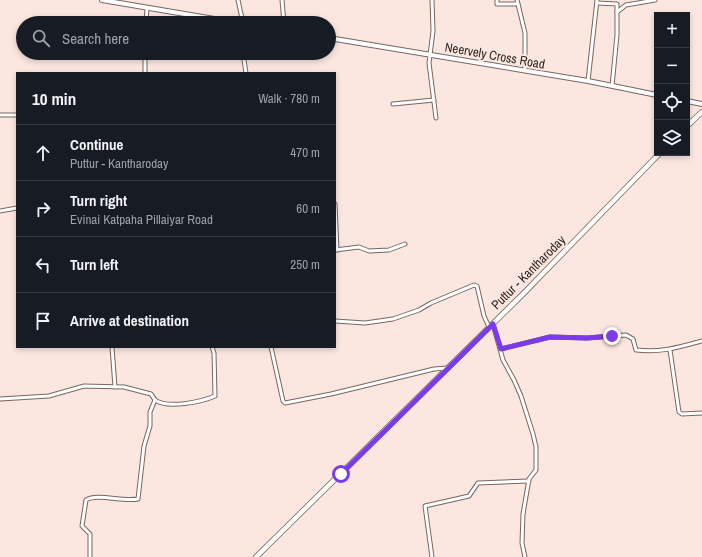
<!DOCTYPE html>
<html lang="en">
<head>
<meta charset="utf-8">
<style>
	body { margin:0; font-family:"Archivo Narrow",sans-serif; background:#20242c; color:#f1f3f6 }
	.controls { position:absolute; right:12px; top:12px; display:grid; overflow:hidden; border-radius:0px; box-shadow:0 2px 6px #0003 }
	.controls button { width:36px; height:36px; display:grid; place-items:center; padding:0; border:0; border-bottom:1px solid #363941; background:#171b24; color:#f1f3f6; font:20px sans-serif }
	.stop { position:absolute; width:12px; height:12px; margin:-9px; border:3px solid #7c3aed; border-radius:50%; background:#fff }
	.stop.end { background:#7c3aed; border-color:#fff; box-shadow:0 1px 4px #0008 }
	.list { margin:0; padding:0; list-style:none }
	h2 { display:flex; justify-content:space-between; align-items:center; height:52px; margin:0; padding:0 16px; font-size:17px }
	h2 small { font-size:13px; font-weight:400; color:#9ea1a6 }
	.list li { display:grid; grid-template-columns:26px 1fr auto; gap:12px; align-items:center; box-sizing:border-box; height:56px; padding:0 16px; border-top:1px solid #363941 }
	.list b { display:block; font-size:15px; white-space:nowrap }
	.list p { margin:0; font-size:13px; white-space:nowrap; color:#9ea1a6 }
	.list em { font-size:13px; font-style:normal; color:#9ea1a6 }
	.icon { flex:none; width:22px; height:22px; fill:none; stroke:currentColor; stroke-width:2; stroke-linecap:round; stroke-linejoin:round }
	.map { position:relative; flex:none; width:702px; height:557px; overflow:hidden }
	.search { position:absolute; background:#171b24; box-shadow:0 2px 6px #0003; left:16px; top:16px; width:320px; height:44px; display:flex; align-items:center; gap:10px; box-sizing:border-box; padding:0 14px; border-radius:22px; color:#9ea1a6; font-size:15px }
	.panel { position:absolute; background:#171b24; box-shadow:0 2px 6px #0003; left:16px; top:72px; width:320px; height:276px; border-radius:0px }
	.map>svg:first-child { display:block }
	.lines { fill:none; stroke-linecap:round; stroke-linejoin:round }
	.minor-casing { stroke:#786560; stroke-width:5 }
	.tertiary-casing { stroke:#786560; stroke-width:6 }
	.secondary-casing { stroke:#786560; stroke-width:6 }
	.minor { stroke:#fff; stroke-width:3 }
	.tertiary { stroke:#fff; stroke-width:4 }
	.secondary { stroke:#fff; stroke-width:4.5 }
	.route { stroke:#7c3aed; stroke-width:5 }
	.labels { text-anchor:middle; stroke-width:4; stroke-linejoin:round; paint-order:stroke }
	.street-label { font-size:13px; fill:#2e2624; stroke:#fce7e0 }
</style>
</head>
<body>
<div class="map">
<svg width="702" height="557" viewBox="0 0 702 557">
	<rect width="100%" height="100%" fill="#fce7e0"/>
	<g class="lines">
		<defs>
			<g id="minor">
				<polyline points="238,0 243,23"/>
				<polyline points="282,0 284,23"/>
				<polyline points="432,0 433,31 429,63 436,118"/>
				<polyline points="497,0 497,4 518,4"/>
				<polyline points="517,0 525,33 525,70"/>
				<polyline points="597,3 617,4 617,35 612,86"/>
				<polyline points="617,12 626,5 655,0"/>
				<polyline points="146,23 147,8"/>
				<polyline points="243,53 246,73"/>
				<polyline points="145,73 145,53"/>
				<polyline points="588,81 597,0"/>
				<polyline points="393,104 434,100"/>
				<polyline points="0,115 17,115"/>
				<polyline points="335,204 337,250"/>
				<polyline points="0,211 17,208"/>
				<polyline points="335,250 359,247 369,251 389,250 405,244"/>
				<polyline points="335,321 365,323 393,319 419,310 431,303 474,285 477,286 484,316 489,327"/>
				<polyline points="493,324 503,360 514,380 521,396 533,434 536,447 536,470 529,479 523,514 522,543 525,557"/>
				<polyline points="112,347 115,387"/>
				<polyline points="271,347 283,401 285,403 331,394 434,369 447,368"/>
				<path d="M501 349 550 337 587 338 626 335 633 339 636 350C660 353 680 347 702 341"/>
				<polyline points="670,350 679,412 682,414 702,413"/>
				<path d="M0 399 49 396 84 386 124 387 151 394 155 400 150 412V426L144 446 138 499C123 502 97 493 86 500L82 526 90 534V557"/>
				<path d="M155 400C168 409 201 402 215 396L214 353 212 347"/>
				<polyline points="432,557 425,506 469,496 478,483 529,481"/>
			</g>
			<g id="tertiary">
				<polyline points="102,0 238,23"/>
				<polyline points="329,38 588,81 657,95"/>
				<polyline points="687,101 702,104"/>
			</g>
			<g id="secondary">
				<polyline points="687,126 702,112"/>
				<polyline points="256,557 524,293 660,153"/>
			</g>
		</defs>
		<use href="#minor" class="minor-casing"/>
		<use href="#tertiary" class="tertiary-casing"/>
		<use href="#secondary" class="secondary-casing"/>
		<use href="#minor" class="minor"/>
		<use href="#tertiary" class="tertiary"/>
		<use href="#secondary" class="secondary"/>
	</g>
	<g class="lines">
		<polyline class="route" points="341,474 493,324 501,349 550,337 587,338 612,336"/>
	</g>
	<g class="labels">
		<g class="street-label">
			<text transform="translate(495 55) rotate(10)" y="5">Neervely Cross Road</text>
			<text transform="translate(528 272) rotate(-45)" y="5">Puttur - Kantharoday</text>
		</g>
	</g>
</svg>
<div class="controls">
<button>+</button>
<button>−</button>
<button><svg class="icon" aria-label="locate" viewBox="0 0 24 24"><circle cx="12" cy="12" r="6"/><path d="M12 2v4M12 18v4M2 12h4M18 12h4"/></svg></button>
<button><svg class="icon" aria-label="layers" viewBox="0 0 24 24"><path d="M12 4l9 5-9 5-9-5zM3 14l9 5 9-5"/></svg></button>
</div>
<div class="stop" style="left:341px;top:474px"></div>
<div class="stop end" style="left:612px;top:336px"></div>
<div class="search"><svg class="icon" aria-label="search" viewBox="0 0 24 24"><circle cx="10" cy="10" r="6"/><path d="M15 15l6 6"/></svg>Search here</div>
<section class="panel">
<h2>10 min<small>Walk · 780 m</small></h2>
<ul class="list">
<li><svg class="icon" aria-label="ahead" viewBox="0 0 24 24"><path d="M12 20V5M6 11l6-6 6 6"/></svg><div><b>Continue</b><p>Puttur - Kantharoday</p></div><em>470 m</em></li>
<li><svg class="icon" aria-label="right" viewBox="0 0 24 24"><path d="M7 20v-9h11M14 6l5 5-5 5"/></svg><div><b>Turn right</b><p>Evinai Katpaha Pillaiyar Road</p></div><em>60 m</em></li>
<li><svg class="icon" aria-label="left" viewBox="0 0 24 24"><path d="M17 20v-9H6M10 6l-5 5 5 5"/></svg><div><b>Turn left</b></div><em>250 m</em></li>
<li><svg class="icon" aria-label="arrive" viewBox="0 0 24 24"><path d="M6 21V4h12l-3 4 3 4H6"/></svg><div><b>Arrive at destination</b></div></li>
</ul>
</section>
</div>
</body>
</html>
